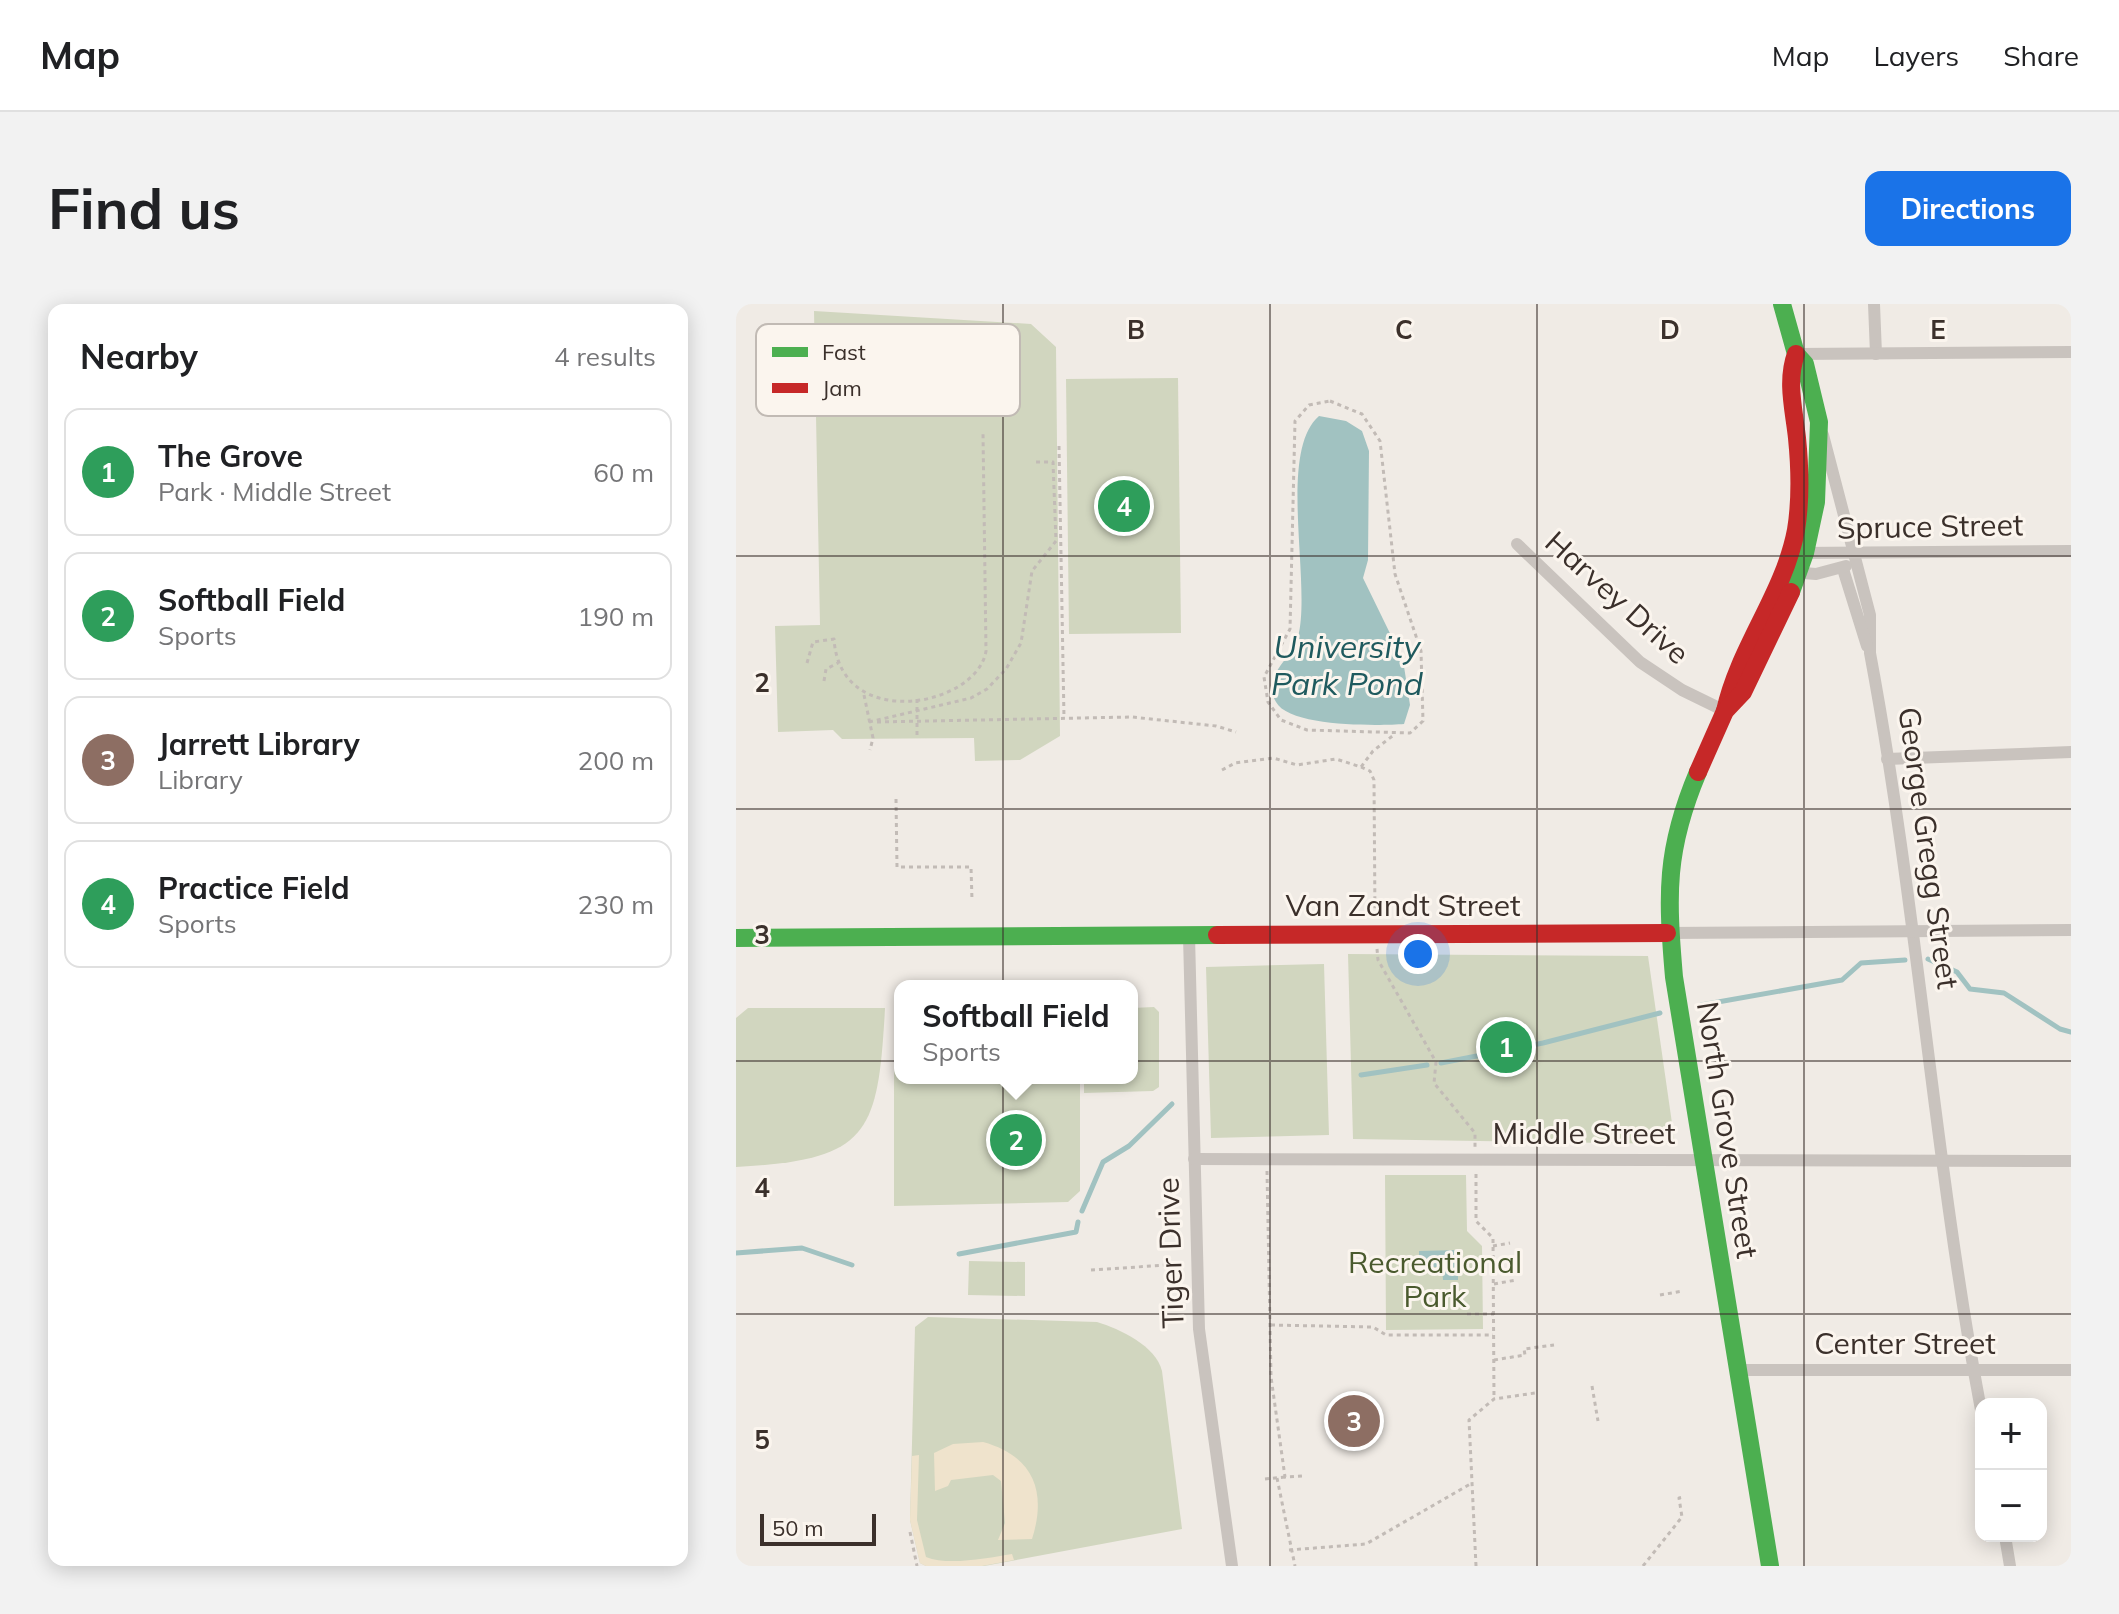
<!DOCTYPE html>
<html lang="en">
<head>
<meta charset="utf-8">
<style>
	body { margin:0; font-family:Mulish,sans-serif; background:#f2f2f2; color:#202124 }
	.controls { position:absolute; right:24px; bottom:24px; display:grid; overflow:hidden; border-radius:16px; box-shadow:0 4px 20px #0003 }
	.controls button { width:72px; height:72px; display:grid; place-items:center; padding:0; border:0; border-bottom:2px solid #e0e0e0; background:#fff; color:#202124; font:40px sans-serif }
	.scale { position:absolute; left:24px; bottom:20px; width:116px; box-sizing:border-box; padding-left:8px; border:4px solid #3b302b; border-top:0; font-size:22px; line-height:28px; white-space:nowrap; color:#3b302b; -webkit-text-stroke:6px #fbf5ee; paint-order:stroke }
	.you { position:absolute; left:682px; top:650px; width:28px; height:28px; margin:-20px; border:6px solid #fff; border-radius:50%; background:#1a73e8; box-shadow:0 0 0 12px #1a73e833 }
	.badge { display:grid; place-items:center; width:52px; height:52px; border-radius:50%; background:#1a73e8; color:#fff; font-size:26px; font-weight:700 }
	.pin { position:absolute; translate:-50% -50%; border:4px solid #fff; box-shadow:0 2px 8px #0006 }
	.popup { position:absolute; left:158px; top:676px; width:244px; height:104px; box-sizing:border-box; display:grid; place-content:center; border-radius:16px; background:#fff; filter:drop-shadow(0 2px 6px #0005); font-size:26px; white-space:nowrap; color:#757577 }
	.popup b { font-size:30px; color:#202124 }
	.popup::after { content:''; position:absolute; left:50%; top:100%; margin-left:-16px; border:16px solid transparent; border-top-color:#fff }
	.list { margin:0; padding:0; list-style:none }
	h2 { display:flex; justify-content:space-between; align-items:center; height:104px; margin:0; padding:0 32px; font-size:34px }
	h2 small { font-size:26px; font-weight:400; color:#757577 }
	.list li { display:grid; grid-template-columns:52px 1fr auto; gap:24px; align-items:center; box-sizing:border-box; height:128px; margin:0 16px 16px; padding:0 16px; border:2px solid #e0e0e0; border-radius:16px }
	.list b { display:block; font-size:30px; white-space:nowrap }
	.list p { margin:0; font-size:26px; white-space:nowrap; color:#757577 }
	.list em { font-size:26px; font-style:normal; color:#757577 }
	.map { position:relative; flex:none; width:1335px; height:1262px; overflow:hidden; border-radius:16px }
	header { display:flex; align-items:center; gap:48px; box-sizing:border-box; height:112px; padding:0 40px; background:#fff; border-bottom:2px solid #e0e0e0 }
	header strong { font-size:38px }
	nav { display:flex; gap:44px; margin-inline-start:auto; font-size:28px }
	.intro { display:flex; align-items:center; justify-content:space-between; box-sizing:border-box; height:192px; padding:0 48px }
	h1 { margin:0; font-size:56px }
	.button { padding:20px 36px; border-radius:16px; background:#1a73e8; color:#fff; font-size:28px; font-weight:700 }
	main { display:flex; gap:48px; padding:0 48px }
	aside { flex:1; background:#fff; border-radius:16px; box-shadow:0 4px 20px #0003 }
	.map>svg:first-child { display:block }
	.green { fill:#d1d6bf }
	.sand { fill:#efe3cc }
	.water { fill:#a1c2c1 }
	.lines { fill:none; stroke-linecap:round; stroke-linejoin:round }
	.stream { stroke:#a1c2c1; stroke-width:5 }
	.path { stroke:#c2bbb6; stroke-width:3; stroke-dasharray:4 4; stroke-linecap:butt }
	.street { stroke:#c9c3be; stroke-width:12 }
	.fast { stroke:#4caf50; stroke-width:18 }
	.jam { stroke:#c62828; stroke-width:18 }
	.grid { fill:none; stroke:#3b302b; stroke-width:2; stroke-opacity:0.55 }
	.labels { text-anchor:middle; stroke-width:6; stroke-linejoin:round; paint-order:stroke }
	.street-label { font-size:30px; fill:#3b302b; stroke:#fbf5ee }
	.park-label { font-size:30px; fill:#4a5a2e; stroke:#fbf5ee }
	.water-label { font-size:32px; font-style:italic; fill:#1f5a5e; stroke:#fbf5ee }
	.key { fill:#fbf5ee; stroke:#c1bab4; stroke-width:2 }
	.key-label { font-size:22px; fill:#3b302b }
	.grid-label { font-size:26px; text-anchor:middle; font-weight:bold; fill:#3b302b; stroke:#fbf5ee; stroke-width:6; stroke-linejoin:round; paint-order:stroke }
</style>
</head>
<body>
<header>
<strong>Map</strong>
<nav><a>Map</a><a>Layers</a><a>Share</a></nav>
</header>
<div class="intro"><h1>Find us</h1><a class="button">Directions</a></div>
<main>
<aside>
<h2>Nearby<small>4 results</small></h2>
<ul class="list">
<li><span class="badge" style="background:#2e9e5b">1</span><div><b>The Grove</b><p>Park · Middle Street</p></div><em>60 m</em></li>
<li><span class="badge" style="background:#2e9e5b">2</span><div><b>Softball Field</b><p>Sports</p></div><em>190 m</em></li>
<li><span class="badge" style="background:#8d6e63">3</span><div><b>Jarrett Library</b><p>Library</p></div><em>200 m</em></li>
<li><span class="badge" style="background:#2e9e5b">4</span><div><b>Practice Field</b><p>Sports</p></div><em>230 m</em></li>
</ul>
</aside>
<div class="map">
<svg width="1335" height="1262" viewBox="0 0 1335 1262">
	<rect width="100%" height="100%" fill="#f0ebe5"/>
	<g class="green">
		<polygon points="78,7 295,20 320,43 324,432 284,456 239,457 238,434 106,435 97,426 42,428 39,322 84,321"/>
		<polygon points="442,74 445,329 333,330 330,75"/>
		<polygon points="612,650 912,652 939,840 617,835"/>
		<polygon points="588,660 593,831 475,834 470,663"/>
		<polygon points="418,703 423,708 423,783 417,787 348,789 348,774 396,774 396,704"/>
		<path d="M12 704H149C142 831 133 856 0 863V714Z"/>
		<polygon points="164,705 164,774 344,774 344,887 332,898 158,902 158,706"/>
		<polygon points="649,871 730,871 731,927 746,942 747,1025 650,1026"/>
		<polygon points="233,957 289,958 289,992 232,991"/>
		<path d="M192 1013 361 1018C384 1025 420 1042 426 1067L446 1225 248 1262H190L184 1259 174 1216 179 1023Z"/>
	</g>
	<g class="sand">
		<path d="M247 1138C298 1152 311 1188 296 1235L262 1236 269 1219 265 1177 257 1171 215 1176 212 1182 199 1187 198 1149 217 1140Z"/>
		<path d="M183 1151 181 1216 190 1253C212 1262 252 1254 276 1250L278 1256 246 1262H190L184 1259 174 1216 176 1152Z"/>
	</g>
	<g class="water">
		<path d="M583 112 610 117 626 127 633 147 632 256 627 274 667 356 674 401 668 420C642 422 553 423 540 398 524 371 557 355 562 333 576 280 541 148 583 112Z"/>
		<polygon points="722,946 722,976 707,976 706,963 683,963 683,947"/>
	</g>
	<g class="lines">
		<g class="stream">
			<polyline points="1192,655 1221,668 1234,685 1268,689 1324,725 1335,728"/>
			<polyline points="965,701 1106,676 1125,659 1169,656"/>
			<polyline points="705,759 807,739 924,709"/>
			<polyline points="625,771 691,761"/>
			<polyline points="346,907 367,858 393,842 436,800"/>
			<polyline points="0,949 66,944 116,961"/>
			<polyline points="223,950 340,928 342,918"/>
		</g>
		<g class="path">
			<polygon points="594,97 626,110 644,137 659,270 685,347 687,417 674,429 571,426 545,416 532,398 528,373 554,325 559,117 573,101"/>
			<polyline points="323,142 328,414"/>
			<path d="M71 359 77 338 98 335C104 429 241 403 250 347L247 129"/>
			<polyline points="88,377 90,365 102,359"/>
			<polyline points="128,391 137,434 134,446"/>
			<polyline points="181,395 181,434"/>
			<polyline points="133,418 235,394 251,385 270,365 285,339 296,267 320,237 317,158 298,158"/>
			<polyline points="141,418 396,413 480,422 500,428"/>
			<polyline points="625,463 634,467 638,476 639,613"/>
			<polyline points="486,466 499,459 537,454 561,461 600,455 625,463 637,447 659,430"/>
			<polyline points="160,495 161,563 235,563 236,596"/>
			<polyline points="641,645 642,656 700,758 698,779 739,829 739,843"/>
			<polyline points="531,867 535,1073 549,1173 566,1172"/>
			<polyline points="740,870 740,917 757,934 758,1095"/>
			<polyline points="757,942 774,939"/>
			<polyline points="730,956 757,957"/>
			<polyline points="355,966 447,960"/>
			<polyline points="758,980 780,976"/>
			<polyline points="924,991 947,987"/>
			<polyline points="731,1010 758,1010"/>
			<polyline points="535,1021 637,1023 650,1031 757,1031"/>
			<polyline points="758,1056 789,1051 788,1045 818,1041"/>
			<polyline points="856,1082 862,1117"/>
			<polyline points="541,1174 559,1262"/>
			<polyline points="529,1175 549,1173"/>
			<polyline points="174,1228 181,1262"/>
			<polyline points="553,1246 630,1240 736,1179"/>
			<polyline points="740,1262 733,1116 758,1095 799,1089"/>
			<polyline points="907,1262 946,1213 943,1194 948,1193"/>
		</g>
		<g class="street">
			<polyline points="1138,0 1140,50"/>
			<polyline points="1060,50 1335,48"/>
			<path d="M1087 131 1134 311V349C1181 600 1198 855 1245 1106"/>
			<polyline points="781,240 904,358 946,386 989,407"/>
			<polyline points="1062,249 1335,247"/>
			<polyline points="1107,265 1131,342"/>
			<polyline points="1055,268 1080,270 1110,262"/>
			<polyline points="1151,455 1335,448"/>
			<polyline points="931,629 1335,626"/>
			<polyline points="453,632 463,1025 496,1262"/>
			<polyline points="458,855 1335,857"/>
			<polyline points="1002,1066 1335,1066"/>
			<polyline points="1269,1232 1274,1262"/>
		</g>
		<g class="fast">
			<polyline points="1046,0 1060,50 1069,60 1083,118 1080,198 1069,249 1055,288"/>
			<path d="M962 468C929 546 931 591 938 673L1034 1262"/>
			<polyline points="0,634 481,631"/>
		</g>
		<g class="jam">
			<path d="M989 407C1003 343 1048 290 1060 226 1065 195 1064 164 1061 134 1058 106 1050 77 1060 50"/>
			<polyline points="962,468 989,407 1007,388 1055,288"/>
			<polyline points="481,631 931,629"/>
		</g>
	</g>
	<path class="grid" d="M267 0V1262M534 0V1262M801 0V1262M1068 0V1262M0 252H1335M0 505H1335M0 757H1335M0 1010H1335"/>
	<g class="labels">
		<g class="street-label">
			<text transform="translate(1194 223) rotate(-1)" y="10">Spruce Street</text>
			<text transform="translate(881 294) rotate(42)" y="10">Harvey Drive</text>
			<text transform="translate(1192 544) rotate(82)" y="10">George Gregg Street</text>
			<text x="667" y="612">Van Zandt Street</text>
			<text transform="translate(991 826) rotate(81)" y="10">North Grove Street</text>
			<text x="848" y="840">Middle Street</text>
			<text transform="translate(435 949) rotate(-92)" y="10">Tiger Drive</text>
			<text x="1169" y="1050">Center Street</text>
		</g>
		<g class="park-label">
			<text x="699" y="969">Recreational<tspan x="699" dy="34">Park</tspan></text>
		</g>
		<g class="water-label">
			<text x="611" y="354">University<tspan x="611" dy="37">Park Pond</tspan></text>
		</g>
	</g>
	<rect x="20" y="20" width="264" height="92" rx="12" class="key"/>
	<rect x="36" y="43" width="36" height="10" fill="#4caf50"/>
	<rect x="36" y="79" width="36" height="10" fill="#c62828"/>
	<g class="key-label">
		<text x="86" y="56">Fast</text>
		<text x="86" y="92">Jam</text>
	</g>
	<g class="grid-label">
		<text x="400" y="35">B</text>
		<text x="668" y="35">C</text>
		<text x="934" y="35">D</text>
		<text x="1202" y="35">E</text>
		<text x="26" y="388">2</text>
		<text x="26" y="640">3</text>
		<text x="26" y="893">4</text>
		<text x="26" y="1145">5</text>
	</g>
</svg>
<div class="controls">
<button>+</button>
<button>−</button>
</div>
<div class="scale">50 m</div>
<div class="you"></div>
<div class="pin badge" style="left:770px;top:743px;background:#2e9e5b">1</div>
<div class="pin badge" style="left:280px;top:836px;background:#2e9e5b">2</div>
<div class="popup"><b>Softball Field</b>Sports</div>
<div class="pin badge" style="left:618px;top:1117px;background:#8d6e63">3</div>
<div class="pin badge" style="left:388px;top:202px;background:#2e9e5b">4</div>
</div>
</main>
</body>
</html>
